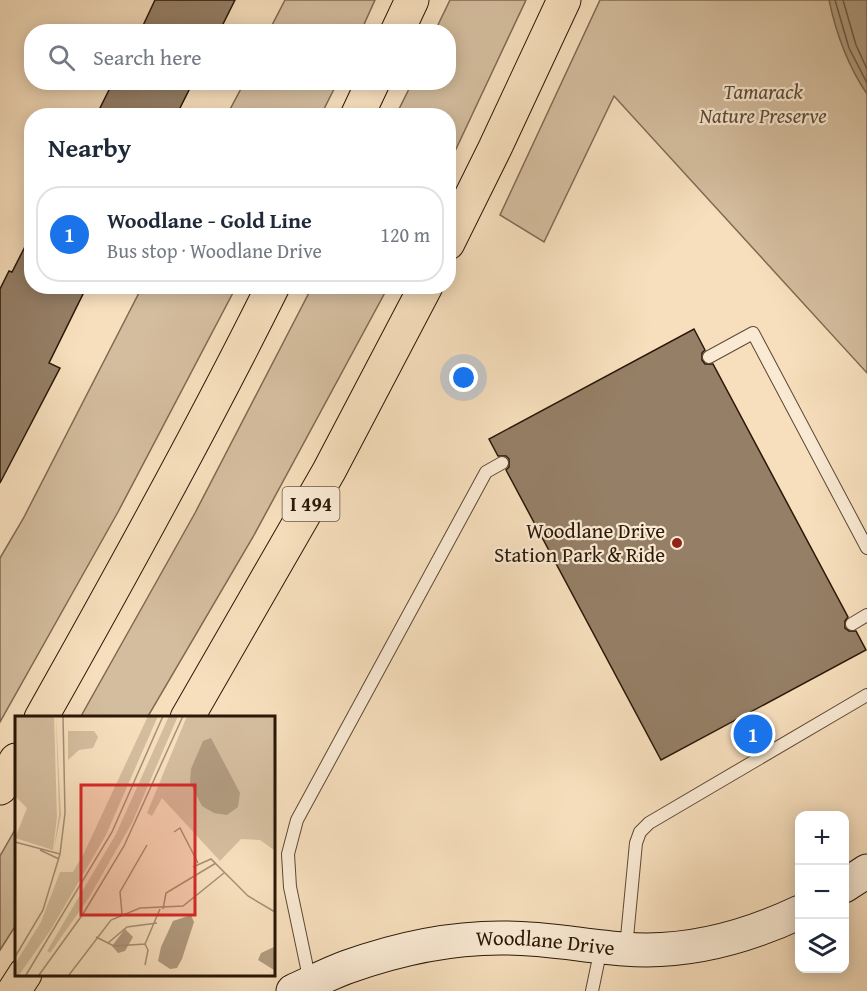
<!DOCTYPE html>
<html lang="en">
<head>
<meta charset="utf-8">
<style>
	body { margin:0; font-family:"Gentium Book Plus",serif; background:#f6f6f7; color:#1f2937 }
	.controls { position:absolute; right:18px; bottom:18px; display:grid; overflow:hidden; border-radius:12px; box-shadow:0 3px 15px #0003 }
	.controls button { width:54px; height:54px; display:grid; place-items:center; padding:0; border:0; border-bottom:2px solid #e0e1e3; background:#fff; color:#1f2937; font:30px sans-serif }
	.you { position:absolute; left:464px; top:378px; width:21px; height:21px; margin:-15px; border:4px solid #fff; border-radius:50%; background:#1a73e8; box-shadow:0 0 0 9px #1a73e833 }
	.badge { display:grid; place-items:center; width:39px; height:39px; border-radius:50%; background:#1a73e8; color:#fff; font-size:20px; font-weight:700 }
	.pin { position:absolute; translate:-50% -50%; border:3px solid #fff; box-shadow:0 2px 6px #0006 }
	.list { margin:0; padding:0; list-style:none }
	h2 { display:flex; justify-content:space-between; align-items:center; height:78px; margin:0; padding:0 24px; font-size:26px }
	h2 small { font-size:20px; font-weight:400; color:#747a83 }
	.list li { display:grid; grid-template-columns:39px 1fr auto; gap:18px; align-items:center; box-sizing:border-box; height:96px; margin:0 12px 12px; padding:0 12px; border:2px solid #e0e1e3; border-radius:24px }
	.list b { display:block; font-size:22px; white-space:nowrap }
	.list p { margin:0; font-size:20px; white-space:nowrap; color:#747a83 }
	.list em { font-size:20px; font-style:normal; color:#747a83 }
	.icon { flex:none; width:33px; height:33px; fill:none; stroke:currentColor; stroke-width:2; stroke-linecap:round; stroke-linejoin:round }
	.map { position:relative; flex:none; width:867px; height:991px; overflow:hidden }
	.search { position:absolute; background:#fff; box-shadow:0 3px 15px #0003; left:24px; top:24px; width:432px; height:66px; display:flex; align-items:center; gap:15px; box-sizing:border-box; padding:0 21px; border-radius:24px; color:#747a83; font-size:22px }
	.panel { position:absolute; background:#fff; box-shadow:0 3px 15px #0003; left:24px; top:108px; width:432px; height:186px; border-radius:24px }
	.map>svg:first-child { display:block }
	.green { fill:#d4bd9e; stroke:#7f6a53; stroke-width:1.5 }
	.water { fill:#b19b7f; stroke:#7b674f; stroke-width:1.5 }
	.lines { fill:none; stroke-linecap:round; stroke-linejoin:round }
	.shore { stroke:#6e5a44; stroke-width:1.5 }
	.building { fill:#957f66; stroke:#2a1808; stroke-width:1.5 }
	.lane-casing { stroke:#5d4a35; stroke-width:14 }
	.secondary-casing { stroke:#2a1808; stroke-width:35 }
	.highway-casing { stroke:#2a1808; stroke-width:35 }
	.lane { stroke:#faead4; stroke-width:12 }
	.secondary { stroke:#faead4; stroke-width:33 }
	.highway { stroke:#f7dfbd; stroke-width:33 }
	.poi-dot { fill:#8f2418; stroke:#faead4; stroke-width:2 }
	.labels { text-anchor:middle; stroke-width:4.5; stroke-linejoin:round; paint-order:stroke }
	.shield { fill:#faead4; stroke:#685745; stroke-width:1.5 }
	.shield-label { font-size:20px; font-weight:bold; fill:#2a1808 }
	.park-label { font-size:21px; font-style:italic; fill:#5d4a35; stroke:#faead4 }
	.poi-label { font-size:21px; fill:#2a1808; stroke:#faead4; text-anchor:end }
	.street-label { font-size:21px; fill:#2a1808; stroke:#faead4 }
	.inset-road { fill:none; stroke:#a58f75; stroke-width:1.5 }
	.view { fill:#d62828; fill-opacity:0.15; stroke:#d62828; stroke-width:3 }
	.inset-edge { fill:none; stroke:#2a1808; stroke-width:3 }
</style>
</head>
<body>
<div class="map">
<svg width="867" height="991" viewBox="0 0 867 991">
	<rect width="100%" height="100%" fill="#f7dfbd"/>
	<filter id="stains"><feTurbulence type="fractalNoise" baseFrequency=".00333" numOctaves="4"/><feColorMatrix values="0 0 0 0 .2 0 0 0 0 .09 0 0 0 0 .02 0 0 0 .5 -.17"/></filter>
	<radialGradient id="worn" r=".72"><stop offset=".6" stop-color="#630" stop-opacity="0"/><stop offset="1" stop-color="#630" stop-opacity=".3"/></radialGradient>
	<g class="green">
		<polygon points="285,0 375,0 361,31 269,31"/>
		<polygon points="450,0 526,0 449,164 448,116 396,115 412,83 448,82 448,32 435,31"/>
		<polygon points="600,0 867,0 867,373 614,96 544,242 500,215"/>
		<polygon points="244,83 244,82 337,83 321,115 227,115"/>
		<polygon points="142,287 236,287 118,512 0,722 0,558 23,519"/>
		<polygon points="312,287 388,287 253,537 147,718 80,718 195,513"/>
		<polygon points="16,828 16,925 0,950 0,856"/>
	</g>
	<path class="water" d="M829 0H867V94C848 66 836 33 829 0Z"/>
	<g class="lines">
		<g class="shore">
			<polyline points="835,0 849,48 867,83"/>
			<polyline points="843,0 856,45 867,69"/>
		</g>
	</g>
	<g class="building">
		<polygon points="155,0 235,0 219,32 140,32"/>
		<polygon points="113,82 193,82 176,116 96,116"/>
		<polygon points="32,233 32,286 87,286 49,363 60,368 0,483 0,289 9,271 12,272"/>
		<polygon points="694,329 705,350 702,353 702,360 705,364 713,364 848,617 845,621 845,628 849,631 856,631 866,650 661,760 506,470 509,467 509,459 506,456 498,456 489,439"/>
	</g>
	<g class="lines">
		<defs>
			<g id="lane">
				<polyline points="709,357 753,333 867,548"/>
				<polyline points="852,624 867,615"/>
				<polyline points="626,948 636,843 640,832 649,823 867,695"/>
				<polyline points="310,982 290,887 288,854 297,820 486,472 502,463"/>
				<polyline points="592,991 601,948"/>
			</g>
			<g id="secondary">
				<polyline points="844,886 867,871"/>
				<path id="s1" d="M293 991C311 983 328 974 347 967 397 949 453 937 507 938 546 938 585 946 624 949 685 954 745 938 800 912"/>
			</g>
			<g id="highway">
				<polyline points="397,32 412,0"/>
				<polyline points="357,116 373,82"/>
				<polyline points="448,243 495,148 564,0"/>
				<path d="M41 718C121 576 200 433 273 286"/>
				<polyline points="187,718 329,471 426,286"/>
				<polyline points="0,788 16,760"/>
				<polyline points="14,991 25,974"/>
			</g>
		</defs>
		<use href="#lane" class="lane-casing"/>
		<use href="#secondary" class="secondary-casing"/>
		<use href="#highway" class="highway-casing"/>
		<use href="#lane" class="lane"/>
		<use href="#secondary" class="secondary"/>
		<use href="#highway" class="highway"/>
	</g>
	<circle class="poi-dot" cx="677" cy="543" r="6"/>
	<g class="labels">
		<rect class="shield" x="282.5" y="487" width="57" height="34" rx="4.5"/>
		<g class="shield-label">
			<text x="311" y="511">I 494</text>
		</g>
		<g class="park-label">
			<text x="763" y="99">Tamarack<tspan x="763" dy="24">Nature Preserve</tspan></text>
		</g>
		<g class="poi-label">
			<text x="665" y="538">Woodlane Drive<tspan x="665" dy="24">Station Park &amp; Ride</tspan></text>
		</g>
		<g class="street-label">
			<text dy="7" stroke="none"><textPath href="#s1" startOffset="261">Woodlane Drive</textPath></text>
		</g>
	</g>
	<g transform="translate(15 716)">
		<rect width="260" height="260" fill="#f7dfbd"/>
		<path d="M0 0H39L42 101 38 134 0 122 12 92 0 80ZM41 0 46 99 39 133 44 98ZM133 0H143L91 119 35 215 4 259H0V248L26 206 45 156H58L69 137ZM154 0H163L117 107 73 183 35 237 32 235 101 118ZM172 0H259V134L245 124 226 123 205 145 147 82 137 100 132 97ZM53 15H79L83 21 78 32 64 34 53 44Z" fill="#d4bd9e"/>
		<path d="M196 22 225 77 223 91 212 99 199 97 187 90 175 67 176 53 188 25ZM176 199 179 206 167 243 162 252 155 253 143 245 146 231 158 205ZM110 213 118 221 110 235 103 237 97 230ZM259 231V254L243 244 246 237Z" fill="#b19b7f"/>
		<path class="inset-road" d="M159 116 165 112 183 147M0 126 45 138M25 134 44 143M178 151 196 143 233 180 260 196M148 193 151 177 201 147M107 198 105 176 132 129M81 221 99 230 130 228 145 193M93 227 112 211 142 207M0 241 28 194 45 138 50 97 48 0M130 249 133 234 130 228M11 259 97 116 148 0M24 259 68 198 109 130 168 0M54 259 96 204 125 192 168 190 209 157"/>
		<path class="view" d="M66 69H180V199H66Z"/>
		<rect width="260" height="260" class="inset-edge"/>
	</g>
	<rect width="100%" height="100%" filter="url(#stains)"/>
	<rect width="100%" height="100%" fill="url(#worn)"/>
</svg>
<div class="controls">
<button>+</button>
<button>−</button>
<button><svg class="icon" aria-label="layers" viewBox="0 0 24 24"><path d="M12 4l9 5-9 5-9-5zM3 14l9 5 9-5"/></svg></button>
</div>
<div class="you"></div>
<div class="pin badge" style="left:753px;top:734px">1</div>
<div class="search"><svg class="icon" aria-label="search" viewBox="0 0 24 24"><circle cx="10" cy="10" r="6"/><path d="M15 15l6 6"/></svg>Search here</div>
<section class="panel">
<h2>Nearby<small></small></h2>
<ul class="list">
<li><span class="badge">1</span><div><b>Woodlane - Gold Line</b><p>Bus stop · Woodlane Drive</p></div><em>120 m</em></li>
</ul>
</section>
</div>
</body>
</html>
